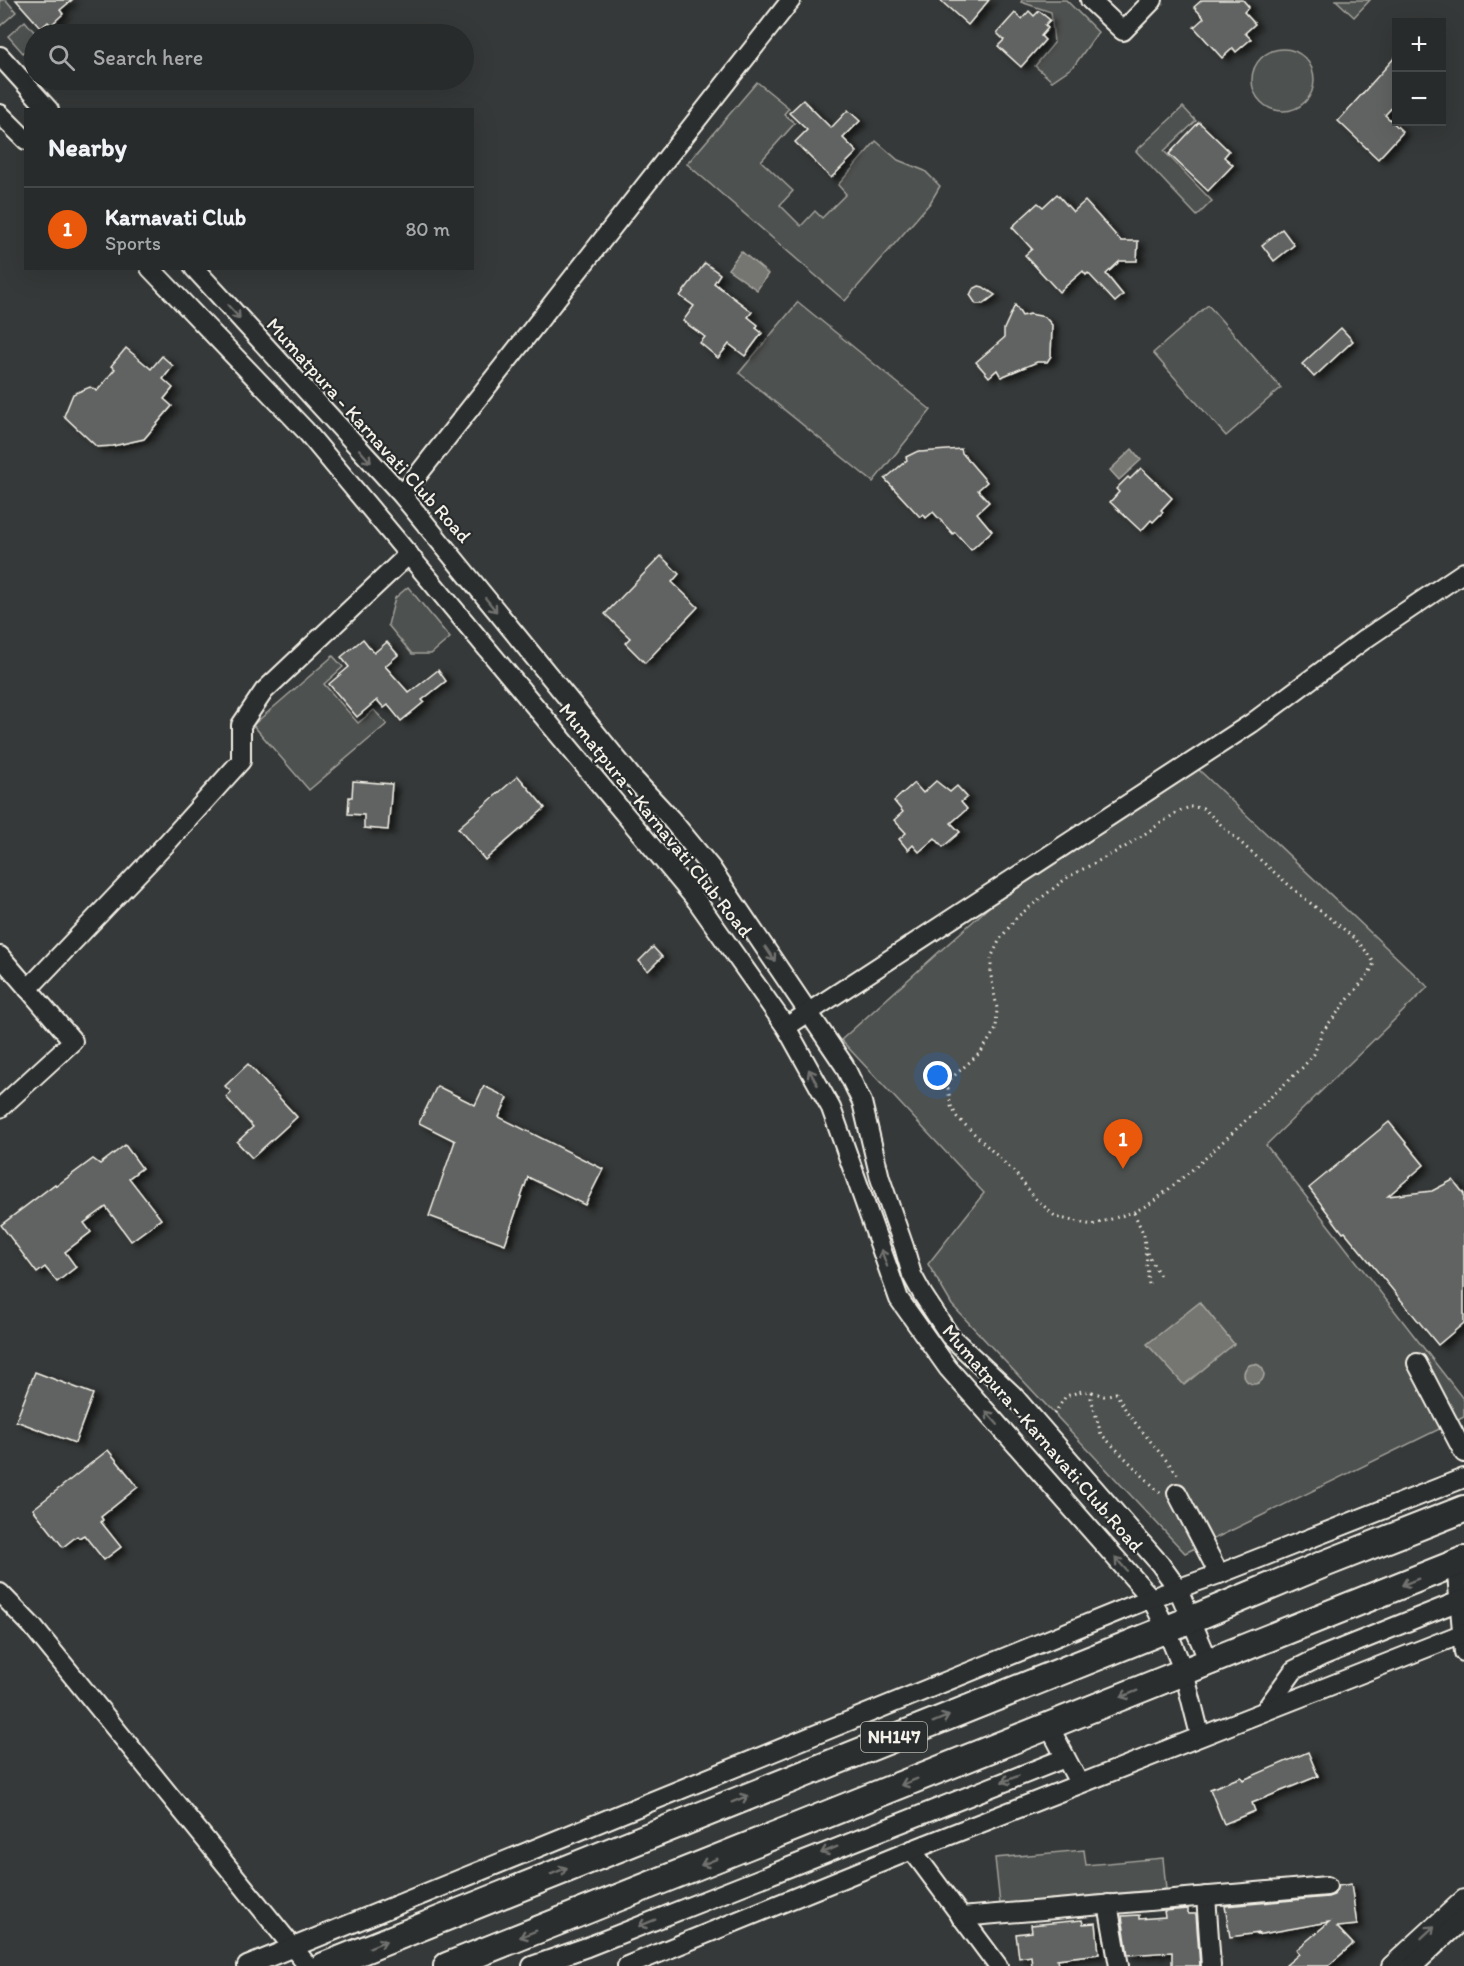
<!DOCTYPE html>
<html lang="en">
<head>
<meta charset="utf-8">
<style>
	body { margin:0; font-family:Itim,sans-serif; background:#343737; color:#f1f3f6 }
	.controls { position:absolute; right:18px; top:18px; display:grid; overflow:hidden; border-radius:0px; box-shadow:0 6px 24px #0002 }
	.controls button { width:54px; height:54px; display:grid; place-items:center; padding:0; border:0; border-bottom:2px solid #444747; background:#282b2b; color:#f1f3f6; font:30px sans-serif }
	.you { position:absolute; left:938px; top:1076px; width:21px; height:21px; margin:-15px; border:4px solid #fff; border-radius:50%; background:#1a73e8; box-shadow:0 0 0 9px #1a73e833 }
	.badge { display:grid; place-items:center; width:39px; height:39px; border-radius:50%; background:#ea580c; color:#fff; font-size:20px; font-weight:700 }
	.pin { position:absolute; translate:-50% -50px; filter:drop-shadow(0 2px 3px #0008) }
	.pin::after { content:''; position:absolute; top:32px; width:21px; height:18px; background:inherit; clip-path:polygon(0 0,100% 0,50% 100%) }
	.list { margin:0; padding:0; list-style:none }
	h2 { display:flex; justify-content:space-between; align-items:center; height:78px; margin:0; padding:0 24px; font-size:26px }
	h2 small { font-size:20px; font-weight:400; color:#a5a7a9 }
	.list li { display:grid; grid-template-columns:39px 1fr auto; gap:18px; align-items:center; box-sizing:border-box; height:84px; padding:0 24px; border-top:2px solid #444747 }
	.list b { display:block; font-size:22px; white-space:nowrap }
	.list p { margin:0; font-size:20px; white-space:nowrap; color:#a5a7a9 }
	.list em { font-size:20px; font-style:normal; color:#a5a7a9 }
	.icon { flex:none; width:33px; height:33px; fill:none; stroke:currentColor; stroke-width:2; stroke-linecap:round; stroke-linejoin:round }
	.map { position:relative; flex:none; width:1464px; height:1966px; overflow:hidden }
	.search { position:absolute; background:#282b2b; box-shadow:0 6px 24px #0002; left:24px; top:24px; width:450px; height:66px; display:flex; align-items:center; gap:15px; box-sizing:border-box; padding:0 21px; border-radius:33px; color:#a5a7a9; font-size:22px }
	.panel { position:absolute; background:#282b2b; box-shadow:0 6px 24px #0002; left:24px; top:108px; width:450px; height:162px; border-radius:0px }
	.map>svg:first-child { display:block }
	.green { fill:#4e514f; stroke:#a1a19c; stroke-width:1.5 }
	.water { fill:#757572; stroke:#a8a7a1; stroke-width:1.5 }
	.building { fill:#616362; stroke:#f4f1e8; stroke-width:1.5; filter:url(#shadow) }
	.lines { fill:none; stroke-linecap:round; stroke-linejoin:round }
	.minor-casing { stroke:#f4f1e8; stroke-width:22 }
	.highway-casing { stroke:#f4f1e8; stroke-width:30 }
	.path { stroke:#f4f1e8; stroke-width:3; stroke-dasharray:1.5 4.5; stroke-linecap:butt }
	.minor { stroke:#2a2d2e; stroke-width:18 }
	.highway { stroke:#2a2d2e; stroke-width:26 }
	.oneway { stroke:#71726f }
	.labels { text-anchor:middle; stroke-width:4.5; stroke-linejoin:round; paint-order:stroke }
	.shield { fill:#2a2d2e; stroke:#b7b6b0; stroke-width:1.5 }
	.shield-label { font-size:18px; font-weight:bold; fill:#f4f1e8 }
	.street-label { font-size:20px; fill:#f4f1e8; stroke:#2a2d2e }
</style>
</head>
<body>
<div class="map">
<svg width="1464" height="1966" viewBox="0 0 1464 1966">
	<defs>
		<filter id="shadow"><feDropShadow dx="6" dy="3.5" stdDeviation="3" flood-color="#0009"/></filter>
	</defs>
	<rect width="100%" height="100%" fill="#363939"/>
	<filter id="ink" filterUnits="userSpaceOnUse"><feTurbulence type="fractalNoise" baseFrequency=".0167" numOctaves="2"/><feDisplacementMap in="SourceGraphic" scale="12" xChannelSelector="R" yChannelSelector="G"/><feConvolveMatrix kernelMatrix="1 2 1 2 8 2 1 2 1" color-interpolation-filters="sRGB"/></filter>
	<g filter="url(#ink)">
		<g class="green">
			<polygon points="0,0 6,0 16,12 0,26"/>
			<polygon points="1022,0 1066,0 1098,32 1074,66 1052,81 1035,66 1054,43 1051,12 1021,2"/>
			<polygon points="1336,0 1370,0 1354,17"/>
			<polygon points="25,21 36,34 34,34 34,42 23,53 8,36"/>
			<circle cx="1283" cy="80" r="31"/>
			<polygon points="757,82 789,108 784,114 795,123 761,161 793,191 780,205 801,226 815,211 822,218 846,194 838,185 876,141 898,160 925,171 940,186 930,203 845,301 687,164"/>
			<polygon points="1183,107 1196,121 1164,151 1212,201 1197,216 1136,151"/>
			<polygon points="798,302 931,410 873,482 739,373"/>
			<polygon points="1208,305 1281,388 1226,436 1153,353"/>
			<polygon points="408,587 450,638 431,654 412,654 388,625 395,598"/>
			<polygon points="333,656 343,667 324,684 358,723 374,710 387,724 309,790 253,725"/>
			<polygon points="1198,769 1428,987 1266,1145 1464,1400 1464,1417 1185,1553 952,1305 928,1264 984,1193 841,1040 999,898"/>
			<polygon points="1084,1850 1086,1865 1163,1858 1166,1889 1000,1904 995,1858"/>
		</g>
		<g class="water">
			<polygon points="741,251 768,274 757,290 728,269"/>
			<polygon points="1132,449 1141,460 1119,480 1110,470"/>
			<polygon points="1200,1302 1234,1344 1184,1385 1147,1344"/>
			<circle cx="1254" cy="1374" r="10"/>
		</g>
		<g class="building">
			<polygon points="16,0 72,0 60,10 63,14 51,25 48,22 41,28"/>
			<polygon points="940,0 989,0 968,25"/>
			<polygon points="1202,0 1243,0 1249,7 1244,12 1255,24 1245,33 1251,39 1236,52 1233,48 1222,58 1194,27 1204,18 1194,7"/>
			<polygon points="1029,11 1034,16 1039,11 1050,20 1045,25 1048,28 1041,36 1045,40 1021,67 998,46 1004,40 997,33 1015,13 1022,19"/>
			<polygon points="1396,56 1396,103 1385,115 1403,132 1378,159 1338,121"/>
			<polygon points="803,100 831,128 848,110 860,121 843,138 857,152 831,178 795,142 807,130 789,113"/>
			<polygon points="1199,122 1229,151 1224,157 1233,165 1208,191 1169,154"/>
			<polygon points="1057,194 1073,212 1085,201 1121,241 1138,241 1137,261 1120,261 1106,274 1123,295 1115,302 1088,273 1086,275 1083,271 1059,292 1025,255 1032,249 1012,227 1038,203 1043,207"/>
			<polygon points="1282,229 1294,245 1274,261 1262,245"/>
			<polygon points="705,263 720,274 714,283 752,312 748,317 758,325 756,328 762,333 745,356 729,344 718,358 700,343 705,337 683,321 694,306 680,296"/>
			<polygon points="979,286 983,287 995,295 983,304 976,304 970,295 973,289"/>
			<polygon points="1015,305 1022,316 1030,314 1045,317 1052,325 1051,356 1047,362 1037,362 1001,377 997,370 989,377 976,362 1004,338 1004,329"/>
			<polygon points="1341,328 1353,341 1314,377 1302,364"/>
			<polygon points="126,348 151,369 162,356 173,366 163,379 173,388 164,399 172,406 144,439 113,446 97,447 64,416 73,394 90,387 97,391 115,369 111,366"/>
			<polygon points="961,449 962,453 987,482 978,490 989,502 977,513 992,531 971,550 955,532 953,534 933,512 926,518 923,514 920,517 885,479 907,460 906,457 918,451 920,452"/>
			<polygon points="1141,468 1172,498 1161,510 1163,512 1153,522 1151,520 1141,531 1110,502 1119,492 1116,489 1128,477 1130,479"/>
			<polygon points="661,556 679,574 672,582 698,607 645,663 625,643 630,638 605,614"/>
			<polygon points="363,639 374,653 387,642 398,655 385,666 409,693 438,670 446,681 422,700 424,702 401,721 388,705 384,708 377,700 357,717 329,684 349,667 341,657"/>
			<polygon points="518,776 545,808 485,860 458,828"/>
			<polygon points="353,781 392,784 388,830 364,828 364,815 348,814 349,797 352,797"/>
			<polygon points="936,781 950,792 957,786 967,797 961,802 967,809 951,823 960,832 943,847 935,838 919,852 913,845 908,850 899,839 906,833 894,820 903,812 894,801 914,783 923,793"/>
			<polygon points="653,947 662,957 648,971 639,961"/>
			<polygon points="248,1064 297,1117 252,1158 237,1142 253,1127 226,1097 231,1092 225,1086"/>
			<polygon points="437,1086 475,1105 484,1086 508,1098 499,1117 603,1169 585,1205 528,1177 505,1244 429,1216 455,1141 419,1123"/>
			<polygon points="1389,1122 1424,1165 1388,1196 1432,1191 1453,1180 1464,1194 1464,1323 1438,1345 1345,1232 1343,1233 1309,1188"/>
			<polygon points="125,1145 142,1168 129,1178 161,1219 131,1241 106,1207 84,1223 91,1232 65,1252 76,1267 57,1282 45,1267 37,1273 1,1225 55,1184 56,1186 93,1159 100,1164"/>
			<polygon points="35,1372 93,1394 75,1443 16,1421"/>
			<polygon points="108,1450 138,1487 101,1517 103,1520 101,1522 121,1547 104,1560 84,1535 79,1538 77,1536 63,1547 33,1509"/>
			<polygon points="1308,1752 1318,1776 1252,1803 1255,1811 1224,1824 1210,1789 1241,1777 1243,1780"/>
			<polygon points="1351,1884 1357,1925 1337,1927 1353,1944 1328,1966 1285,1966 1299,1954 1296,1950 1329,1922 1256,1935 1259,1933 1230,1937 1225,1906 1328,1897 1334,1895 1338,1886"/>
			<polygon points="1188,1909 1188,1914 1196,1914 1200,1966 1172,1966 1172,1952 1128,1955 1122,1916 1139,1915 1139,1919 1165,1917 1164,1911"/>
			<polygon points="1082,1920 1083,1924 1096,1923 1099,1954 1057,1959 1058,1966 1032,1966 1031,1956 1019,1958 1016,1934 1032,1932 1031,1925"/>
		</g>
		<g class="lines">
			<defs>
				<g id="minor">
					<polyline points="1090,0 1123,31 1153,0"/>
					<polyline points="0,56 49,110"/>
					<polyline points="0,114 26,140"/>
					<polyline points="150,268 305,430 697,901 786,1027 831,1108 899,1299 948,1368 1151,1598 1166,1628 1184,1672 1200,1735"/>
					<polyline points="194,268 402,495 631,776 670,818 711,868 844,1065 862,1102 880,1178 904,1247 912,1275 923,1295 950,1336 1012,1394 1160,1564 1178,1589 1209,1662"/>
					<polyline points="402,495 791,0"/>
					<polyline points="0,956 73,1041 0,1108"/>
					<polyline points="28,989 166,844 241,761 241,725 264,691 409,554"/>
					<polyline points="786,1027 1252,723 1365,639 1464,572"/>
					<polyline points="1417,1363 1464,1453"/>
					<polyline points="1177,1493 1219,1574"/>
					<polyline points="1456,1564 1464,1652"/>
					<polyline points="0,1593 33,1627 308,1966"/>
					<polyline points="1266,1709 1294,1670 1322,1656 1464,1599"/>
					<polyline points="1049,1726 1079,1783"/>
					<polyline points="912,1850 998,1966"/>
					<polyline points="1206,1896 1211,1966"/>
					<polyline points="1108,1904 1119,1966"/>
					<polyline points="961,1917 1327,1886"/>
					<polyline points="247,1966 1151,1598 1219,1574 1464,1478"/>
					<polyline points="532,1966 587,1947 1065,1758"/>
					<polyline points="627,1966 912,1850 1464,1633"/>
					<polyline points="1391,1966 1464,1899"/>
					<polyline points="1413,1966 1464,1918"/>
				</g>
				<g id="highway">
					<polyline points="324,1966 1192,1619 1324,1564 1464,1509"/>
					<polyline points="447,1966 1464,1560"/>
				</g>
			</defs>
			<use href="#minor" class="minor-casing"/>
			<use href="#highway" class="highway-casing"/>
			<g class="path">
				<path d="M1190 807 1203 808C1236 839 1269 868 1303 897 1325 916 1360 937 1374 963L1370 972 1322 1032 1314 1054 1303 1067 1199 1164 1153 1202 1134 1212 1092 1225 1056 1217 1036 1199 1016 1174 957 1117 951 1106 947 1082 981 1052 996 1029 997 1008 991 976V958L1000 939 1017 917 1068 877 1125 847 1179 811Z"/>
				<polyline points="1134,1213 1144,1235 1149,1285"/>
				<polyline points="1147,1253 1160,1276"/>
				<polyline points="1092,1392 1104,1396 1116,1393 1128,1414 1180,1477"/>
				<polyline points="1054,1414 1066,1396 1082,1391 1092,1392 1091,1398 1101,1434 1160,1493"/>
			</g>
			<use href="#minor" class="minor"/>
			<use href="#highway" class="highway"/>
		</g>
		<defs><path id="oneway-shaft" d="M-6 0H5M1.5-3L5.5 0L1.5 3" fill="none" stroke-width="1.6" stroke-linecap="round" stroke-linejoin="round" transform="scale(1.5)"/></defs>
		<g class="oneway">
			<use href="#oneway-shaft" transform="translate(234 312) rotate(48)"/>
			<use href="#oneway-shaft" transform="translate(365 456) rotate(48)"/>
			<use href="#oneway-shaft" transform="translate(491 605) rotate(51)"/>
			<use href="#oneway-shaft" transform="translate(770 954) rotate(56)"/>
			<use href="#oneway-shaft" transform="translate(813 1077) rotate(-119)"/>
			<use href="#oneway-shaft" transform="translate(884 1258) rotate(-110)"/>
			<use href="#oneway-shaft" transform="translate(992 1418) rotate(-131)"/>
			<use href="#oneway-shaft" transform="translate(1121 1564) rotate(-131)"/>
			<use href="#oneway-shaft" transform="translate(1410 1582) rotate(158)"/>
			<use href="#oneway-shaft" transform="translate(1129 1694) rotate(158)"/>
			<use href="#oneway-shaft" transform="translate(941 1719) rotate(-22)"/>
			<use href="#oneway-shaft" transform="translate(1010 1779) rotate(159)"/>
			<use href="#oneway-shaft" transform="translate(909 1782) rotate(158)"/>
			<use href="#oneway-shaft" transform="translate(740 1799) rotate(-22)"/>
			<use href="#oneway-shaft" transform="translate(829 1850) rotate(158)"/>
			<use href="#oneway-shaft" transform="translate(709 1862) rotate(158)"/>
			<use href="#oneway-shaft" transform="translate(559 1871) rotate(-22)"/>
			<use href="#oneway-shaft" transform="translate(647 1923) rotate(158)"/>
			<use href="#oneway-shaft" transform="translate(1428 1932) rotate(-43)"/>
			<use href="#oneway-shaft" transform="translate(528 1934) rotate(158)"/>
			<use href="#oneway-shaft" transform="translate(378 1944) rotate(-22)"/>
		</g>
	</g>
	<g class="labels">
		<rect class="shield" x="861" y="1722" width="66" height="30" rx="4.5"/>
		<g class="shield-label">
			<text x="894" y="1743">NH147</text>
		</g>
		<g class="street-label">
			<text transform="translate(369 430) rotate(48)" y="7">Mumatpura - Karnavati Club Road</text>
			<text transform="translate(656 820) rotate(51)" y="7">Mumatpura - Karnavati Club Road</text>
			<text transform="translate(1043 1438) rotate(49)" y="7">Mumatpura - Karnavati Club Road</text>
		</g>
	</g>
</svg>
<div class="controls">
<button>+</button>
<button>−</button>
</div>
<div class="you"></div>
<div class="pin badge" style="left:1123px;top:1169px">1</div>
<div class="search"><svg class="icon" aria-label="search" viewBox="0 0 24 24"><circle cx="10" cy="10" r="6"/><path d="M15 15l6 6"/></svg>Search here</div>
<section class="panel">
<h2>Nearby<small></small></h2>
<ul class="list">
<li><span class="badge">1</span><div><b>Karnavati Club</b><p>Sports</p></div><em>80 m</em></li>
</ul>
</section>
</div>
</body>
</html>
